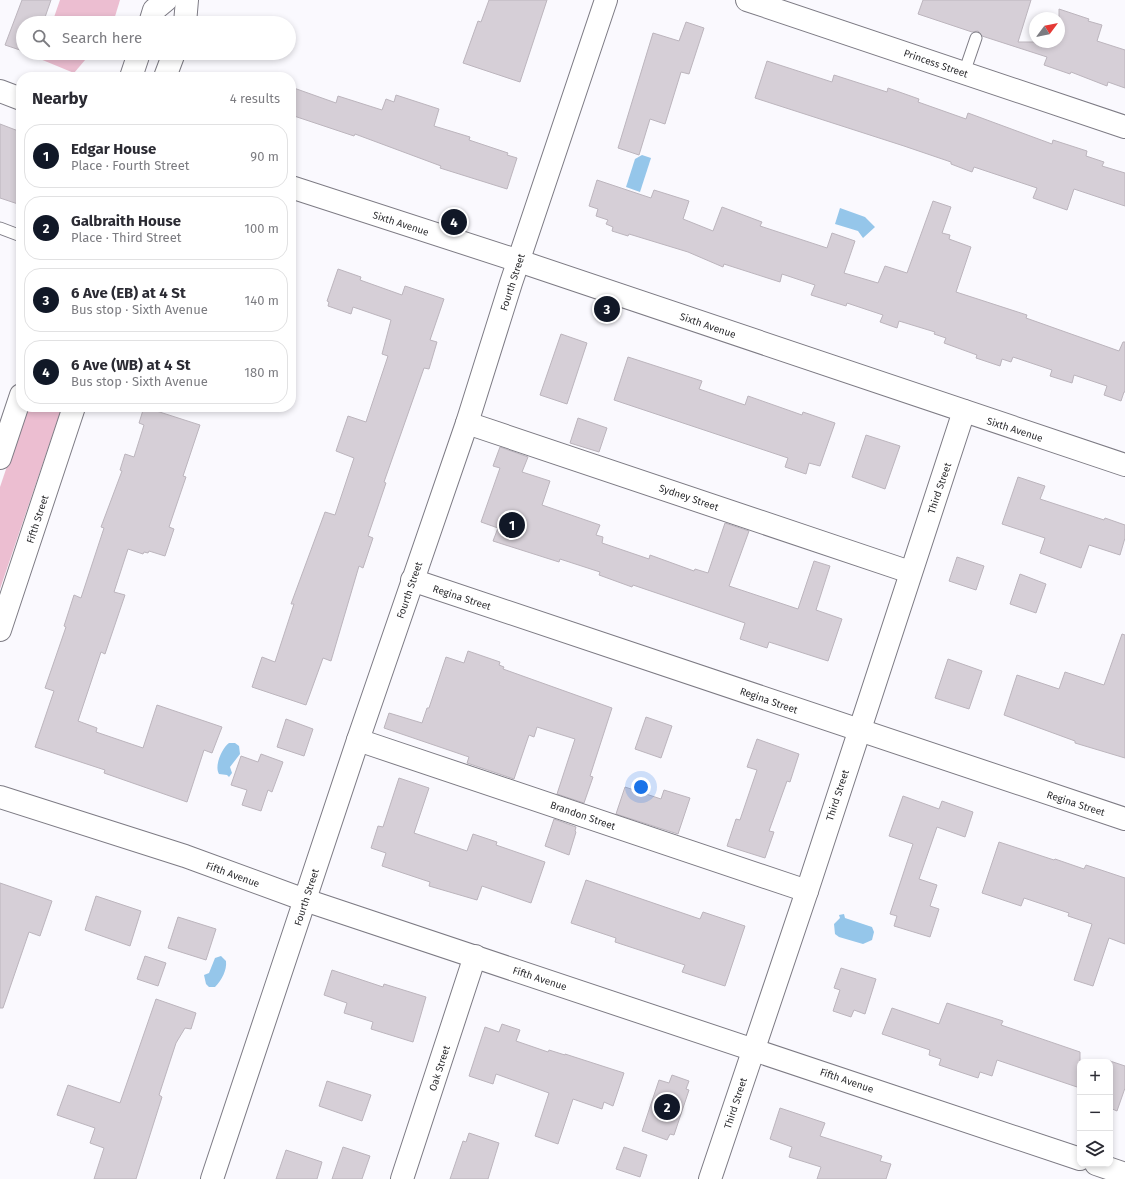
<!DOCTYPE html>
<html lang="en">
<head>
<meta charset="utf-8">
<style>
	body { margin:0; font-family:"Fira Sans",sans-serif; background:#f2f2f3; color:#2b2b33 }
	.controls { position:absolute; right:12px; bottom:12px; display:grid; overflow:hidden; border-radius:8px; box-shadow:0 2px 6px #0003 }
	.controls button { width:36px; height:36px; display:grid; place-items:center; padding:0; border:0; border-bottom:1px solid #e1e1e2; background:#fff; color:#2b2b33; font:20px sans-serif }
	.compass { position:absolute; left:1029px; top:12px; width:36px; height:36px; border-radius:50%; background:#fff; box-shadow:0 2px 6px #0003; rotate:58deg }
	.you { position:absolute; left:641px; top:787px; width:14px; height:14px; margin:-10px; border:3px solid #fff; border-radius:50%; background:#1a73e8; box-shadow:0 0 0 6px #1a73e833 }
	.badge { display:grid; place-items:center; width:26px; height:26px; border-radius:50%; background:#111827; color:#fff; font-size:13px; font-weight:700 }
	.pin { position:absolute; translate:-50% -50%; border:2px solid #fff; box-shadow:0 1px 4px #0006 }
	.list { margin:0; padding:0; list-style:none }
	h2 { display:flex; justify-content:space-between; align-items:center; height:52px; margin:0; padding:0 16px; font-size:17px }
	h2 small { font-size:13px; font-weight:400; color:#7c7c81 }
	.list li { display:grid; grid-template-columns:26px 1fr auto; gap:12px; align-items:center; box-sizing:border-box; height:64px; margin:0 8px 8px; padding:0 8px; border:1px solid #e1e1e2; border-radius:16px }
	.list b { display:block; font-size:15px; white-space:nowrap }
	.list p { margin:0; font-size:13px; white-space:nowrap; color:#7c7c81 }
	.list em { font-size:13px; font-style:normal; color:#7c7c81 }
	.icon { flex:none; width:22px; height:22px; fill:none; stroke:currentColor; stroke-width:2; stroke-linecap:round; stroke-linejoin:round }
	.map { position:relative; flex:none; width:1125px; height:1179px; overflow:hidden }
	.search { position:absolute; background:#fff; box-shadow:0 2px 6px #0003; left:16px; top:16px; width:280px; height:44px; display:flex; align-items:center; gap:10px; box-sizing:border-box; padding:0 14px; border-radius:22px; color:#7c7c81; font-size:15px }
	.panel { position:absolute; background:#fff; box-shadow:0 2px 6px #0003; left:16px; top:72px; width:280px; height:340px; border-radius:16px }
	.map>svg:first-child { display:block }
	.green { fill:#ecbed1 }
	.water { fill:#95c6ea }
	.building { fill:#d6cfd7; stroke:#bcb5bd }
	.lines { fill:none; stroke-linecap:round; stroke-linejoin:round }
	.service-casing { stroke:#7d7b84; stroke-width:13 }
	.minor-casing { stroke:#7d7b84; stroke-width:24 }
	.tertiary-casing { stroke:#7d7b84; stroke-width:24 }
	.service { stroke:#fff; stroke-width:11 }
	.minor { stroke:#fff; stroke-width:22 }
	.tertiary { stroke:#fff; stroke-width:22 }
	.labels { text-anchor:middle; stroke-width:3; stroke-linejoin:round; paint-order:stroke }
	.street-label { font-size:10px; fill:#2c2c2f; stroke:#fff }
</style>
</head>
<body>
<div class="map">
<svg width="1125" height="1179" viewBox="0 0 1125 1179">
	<rect width="100%" height="100%" fill="#faf9fe"/>
	<g class="green">
		<polygon points="60,0 120,0 113,23 52,23"/>
		<polygon points="42,53 91,53 74,73 40,59"/>
		<polygon points="27,407 62,407 0,589 0,487"/>
	</g>
	<g class="water">
		<polygon points="642,155 651,158 640,192 626,187 635,159"/>
		<polygon points="840,208 865,217 875,227 863,238 858,231 835,224"/>
		<path d="M229 743H235L239 746 240 754 230 767 232 773 229 777 227 775 219 774C214 766 222 748 229 743Z"/>
		<polygon points="844,914 845,918 872,927 874,932 872,940 863,944 839,937 835,934 834,924 840,918 839,915"/>
		<path d="M221 956 226 961C227 970 222 980 215 987H209L206 984 204 975 209 973 215 958Z"/>
	</g>
	<g class="building">
		<polygon points="22,0 51,0 43,23 23,23 23,51 5,45"/>
		<polygon points="489,0 547,0 520,82 463,63 478,21 481,22"/>
		<polygon points="923,0 1031,0 1018,42 1059,42 1059,9 1089,19 1088,21 1102,25 1097,41 1125,50 1125,88 1108,82 1107,86 1071,72 1070,74 1044,65 1047,57 982,36 978,31 972,32 918,14"/>
		<polygon points="686,22 704,28 689,74 681,72 665,124 650,119 639,155 618,148 653,33 679,41"/>
		<polygon points="767,61 832,82 834,75 887,92 888,88 919,99 918,102 966,119 968,113 1052,144 1053,140 1087,151 1086,156 1104,162 1102,166 1125,173 1125,206 1074,189 1067,210 1033,198 1037,188 974,167 972,172 951,164 951,162 904,146 755,98"/>
		<polygon points="291,87 336,103 338,96 382,110 386,99 394,102 396,95 439,109 434,126 470,137 469,140 508,153 507,155 517,158 507,189 440,168 441,166 355,134 354,136 291,115"/>
		<polygon points="0,124 21,132 21,205 0,198"/>
		<polygon points="597,180 651,198 654,190 689,201 683,219 713,231 722,207 762,222 760,226 827,248 832,233 855,241 844,273 878,283 885,266 907,273 933,201 951,207 942,233 950,235 949,239 971,247 956,292 1027,315 1026,318 1119,351 1123,342 1125,342 1125,392 1124,392 1121,401 1104,395 1107,386 1074,375 1072,383 1050,376 1052,370 1013,357 1011,362 1002,359 1000,366 976,358 977,355 944,343 946,338 934,334 935,332 899,321 897,328 880,322 883,315 847,303 846,306 811,295 815,285 782,274 780,282 724,264 723,267 688,252 629,234 628,236 612,231 613,227 606,224 608,220 596,216 598,209 589,206"/>
		<polygon points="338,269 361,277 360,280 402,295 405,286 444,299 430,340 437,342 429,369 424,368 384,482 386,483 368,536 373,538 363,568 359,566 331,661 323,658 306,705 252,687 262,657 275,662 294,604 291,604 325,512 335,515 354,458 336,451 348,416 366,422 388,356 382,354 391,320 353,307 351,314 328,306 329,302 327,301"/>
		<polygon points="561,334 587,343 567,404 540,395"/>
		<polygon points="628,357 702,381 699,389 745,405 748,396 802,415 803,412 835,423 820,466 809,463 806,474 785,467 788,458 614,400"/>
		<polygon points="144,407 200,425 183,476 186,477 169,527 174,529 165,556 149,551 148,553 144,552 143,554 128,549 114,592 125,595 105,654 101,652 78,721 97,728 96,732 143,748 157,705 222,727 212,753 204,750 187,802 104,773 105,770 35,747 54,691 45,688 66,627 64,626 74,595 81,598 104,528 101,527 122,471 120,470 125,454 134,457 144,425 139,423"/>
		<polygon points="578,418 607,428 599,452 570,443"/>
		<polygon points="866,435 900,446 885,489 852,477"/>
		<polygon points="500,447 528,457 522,472 550,481 542,505 600,525 596,535 603,537 602,543 649,559 650,555 694,571 695,569 708,573 725,523 749,531 729,586 798,609 814,561 830,566 816,610 842,619 828,661 769,642 767,648 740,639 745,623 633,585 632,587 599,575 600,572 560,559 559,562 493,541 498,528 481,522 500,468 493,466"/>
		<polygon points="1018,477 1045,486 1040,499 1104,520 1105,518 1125,525 1125,538 1120,555 1089,545 1081,568 1040,553 1045,538 1002,524"/>
		<polygon points="957,557 984,566 976,590 949,581"/>
		<polygon points="1020,574 1046,584 1036,613 1010,604"/>
		<polygon points="1122,634 1125,635 1125,758 1075,743 1075,741 1004,715 1017,675 1059,689 1065,672 1104,685"/>
		<polygon points="468,651 500,662 499,665 504,667 503,669 612,708 590,776 593,777 584,803 557,794 575,739 537,727 534,737 529,735 514,779 467,763 469,757 384,728 389,713 422,723 427,708 429,708 446,657 464,663"/>
		<polygon points="948,659 982,671 969,709 935,698"/>
		<polygon points="646,717 672,726 661,758 635,749"/>
		<polygon points="286,719 313,729 304,756 277,747"/>
		<polygon points="757,739 799,754 790,782 787,781 769,831 774,832 765,858 727,846 736,819 740,820 757,770 747,767"/>
		<polygon points="261,754 283,762 272,792 268,790 261,811 242,805 247,790 231,785 241,756 258,762"/>
		<polygon points="399,778 429,788 414,833 467,851 473,834 497,842 496,845 545,862 531,903 482,886 477,900 429,886 430,882 382,866 386,853 371,848 378,826 383,827"/>
		<polygon points="625,787 661,799 664,790 690,798 678,834 616,814"/>
		<polygon points="903,796 939,809 942,801 973,812 965,837 937,827 919,879 937,885 930,906 939,909 930,937 894,926 897,916 890,914 913,844 889,836"/>
		<polygon points="554,819 576,827 575,831 576,832 569,855 545,846"/>
		<polygon points="999,842 1054,860 1055,859 1084,869 1086,865 1125,878 1125,944 1109,938 1093,986 1074,980 1092,924 1068,916 1069,913 1024,898 1021,906 982,893"/>
		<polygon points="586,880 700,919 703,912 745,926 725,986 682,972 685,965 615,942 616,938 571,923"/>
		<polygon points="0,883 52,901 40,936 29,932 3,1008 0,1008"/>
		<polygon points="96,896 141,911 130,946 85,930"/>
		<polygon points="178,917 216,929 206,960 168,948"/>
		<polygon points="145,956 166,963 158,986 137,979"/>
		<polygon points="841,968 876,979 865,1014 854,1010 851,1017 833,1011 840,990 834,988"/>
		<polygon points="332,970 383,987 384,984 426,997 413,1042 371,1029 373,1022 344,1013 347,1003 324,995"/>
		<polygon points="156,999 196,1013 191,1029 185,1028 176,1043 159,1095 162,1097 136,1179 94,1179 104,1148 90,1143 95,1128 57,1115 68,1085 120,1103"/>
		<polygon points="947,1003 1003,1021 1001,1025 1080,1052 1080,1088 997,1060 992,1076 980,1072 978,1078 939,1065 941,1059 929,1055 930,1050 882,1034 892,1008 939,1024"/>
		<polygon points="502,1024 520,1030 516,1041 548,1052 549,1050 565,1055 565,1054 624,1073 613,1106 604,1102 602,1109 573,1099 558,1144 535,1136 549,1093 496,1074 493,1084 469,1076 485,1027 499,1032"/>
		<polygon points="1110,1061 1125,1066 1125,1088 1117,1111 1110,1108"/>
		<polygon points="672,1075 689,1081 686,1089 689,1090 674,1135 670,1134 667,1140 642,1131 659,1080 669,1083"/>
		<polygon points="327,1081 371,1095 362,1121 319,1106"/>
		<polygon points="780,1108 825,1123 820,1136 882,1156 880,1161 891,1164 886,1179 817,1179 821,1167 789,1157 792,1147 770,1139"/>
		<polygon points="469,1133 499,1143 488,1179 450,1179 463,1141 466,1142"/>
		<polygon points="343,1147 370,1156 362,1179 332,1179"/>
		<polygon points="624,1147 647,1155 640,1177 616,1169"/>
		<polygon points="286,1150 322,1162 317,1179 276,1179"/>
	</g>
	<g class="lines">
		<defs>
			<g id="service">
				<polyline points="964,73 976,38"/>
				<polyline points="0,228 21,236"/>
			</g>
			<g id="minor">
				<polyline points="747,0 1125,127"/>
				<polyline points="150,23 154,10 166,0"/>
				<polyline points="185,23 187,0"/>
				<polyline points="131,77 139,53"/>
				<polyline points="165,77 174,53"/>
				<polyline points="467,423 910,572"/>
				<polyline points="0,458 21,395"/>
				<polyline points="412,580 1125,819"/>
				<polyline points="0,630 74,407"/>
				<polyline points="358,740 807,891"/>
				<polyline points="0,797 185,856 305,900 1080,1159"/>
				<polyline points="1096,1164 1125,1174"/>
				<polyline points="212,1179 358,740 467,423 511,283 606,0"/>
				<polyline points="402,1179 475,956"/>
				<polyline points="710,1179 807,891 964,411"/>
			</g>
			<g id="tertiary">
				<polyline points="0,91 21,99"/>
				<polyline points="291,187 519,261 1125,465"/>
			</g>
		</defs>
		<use href="#service" class="service-casing"/>
		<use href="#minor" class="minor-casing"/>
		<use href="#tertiary" class="tertiary-casing"/>
		<use href="#service" class="service"/>
		<use href="#minor" class="minor"/>
		<use href="#tertiary" class="tertiary"/>
	</g>
	<g class="labels">
		<g class="street-label">
			<text transform="translate(936 63) rotate(19)" y="4">Princess Street</text>
			<text transform="translate(401 223) rotate(18)" y="4">Sixth Avenue</text>
			<text transform="translate(512 282) rotate(-72)" y="4">Fourth Street</text>
			<text transform="translate(708 325) rotate(19)" y="4">Sixth Avenue</text>
			<text transform="translate(1015 429) rotate(18)" y="4">Sixth Avenue</text>
			<text transform="translate(939 488) rotate(-71)" y="4">Third Street</text>
			<text transform="translate(689 497) rotate(19)" y="4">Sydney Street</text>
			<text transform="translate(37 519) rotate(-72)" y="4">Fifth Street</text>
			<text transform="translate(409 590) rotate(-71)" y="4">Fourth Street</text>
			<text transform="translate(462 597) rotate(18)" y="4">Regina Street</text>
			<text transform="translate(769 700) rotate(19)" y="4">Regina Street</text>
			<text transform="translate(837 795) rotate(-72)" y="4">Third Street</text>
			<text transform="translate(1076 803) rotate(18)" y="4">Regina Street</text>
			<text transform="translate(583 815) rotate(19)" y="4">Brandon Street</text>
			<text transform="translate(233 874) rotate(20)" y="4">Fifth Avenue</text>
			<text transform="translate(306 897) rotate(-72)" y="4">Fourth Street</text>
			<text transform="translate(540 978) rotate(18)" y="4">Fifth Avenue</text>
			<text transform="translate(439 1068) rotate(-72)" y="4">Oak Street</text>
			<text transform="translate(847 1080) rotate(19)" y="4">Fifth Avenue</text>
			<text transform="translate(735 1103) rotate(-72)" y="4">Third Street</text>
		</g>
	</g>
</svg>
<div class="controls">
<button>+</button>
<button>−</button>
<button><svg class="icon" aria-label="layers" viewBox="0 0 24 24"><path d="M12 4l9 5-9 5-9-5zM3 14l9 5 9-5"/></svg></button>
</div>
<svg class="compass" viewBox="-18 -18 36 36"><path d="M0-13l5 13h-10z" fill="#e53935"/><path d="M0 13l5-13h-10z" fill="#7c7c81"/></svg>
<div class="you"></div>
<div class="pin badge" style="left:512px;top:525px">1</div>
<div class="pin badge" style="left:667px;top:1107px">2</div>
<div class="pin badge" style="left:607px;top:309px">3</div>
<div class="pin badge" style="left:454px;top:222px">4</div>
<div class="search"><svg class="icon" aria-label="search" viewBox="0 0 24 24"><circle cx="10" cy="10" r="6"/><path d="M15 15l6 6"/></svg>Search here</div>
<section class="panel">
<h2>Nearby<small>4 results</small></h2>
<ul class="list">
<li><span class="badge">1</span><div><b>Edgar House</b><p>Place · Fourth Street</p></div><em>90 m</em></li>
<li><span class="badge">2</span><div><b>Galbraith House</b><p>Place · Third Street</p></div><em>100 m</em></li>
<li><span class="badge">3</span><div><b>6 Ave (EB) at 4 St</b><p>Bus stop · Sixth Avenue</p></div><em>140 m</em></li>
<li><span class="badge">4</span><div><b>6 Ave (WB) at 4 St</b><p>Bus stop · Sixth Avenue</p></div><em>180 m</em></li>
</ul>
</section>
</div>
</body>
</html>
